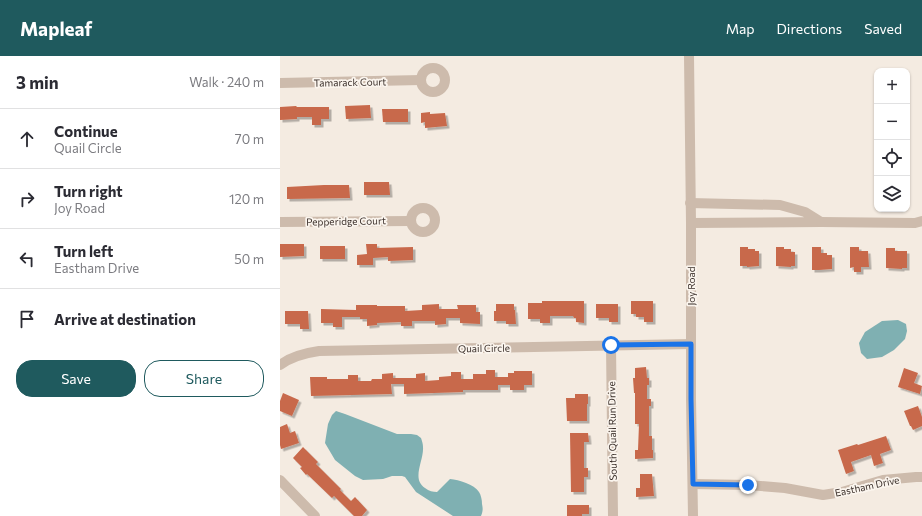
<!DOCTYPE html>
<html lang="en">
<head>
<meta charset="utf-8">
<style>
	body { margin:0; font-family:Commissioner,sans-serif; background:#f7f7f7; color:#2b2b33 }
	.controls { position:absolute; right:12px; top:12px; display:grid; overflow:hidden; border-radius:8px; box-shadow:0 1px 3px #0004 }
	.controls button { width:36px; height:36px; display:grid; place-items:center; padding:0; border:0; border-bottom:1px solid #e1e1e2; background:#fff; color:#2b2b33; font:20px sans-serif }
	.stop { position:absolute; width:12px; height:12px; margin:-9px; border:3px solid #1a73e8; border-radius:50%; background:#fff }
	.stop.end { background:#1a73e8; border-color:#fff; box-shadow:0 1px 4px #0008 }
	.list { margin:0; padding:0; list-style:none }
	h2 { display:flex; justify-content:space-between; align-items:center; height:52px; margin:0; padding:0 16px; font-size:17px }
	h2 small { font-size:13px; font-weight:400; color:#7c7c81 }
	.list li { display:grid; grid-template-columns:26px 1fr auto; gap:12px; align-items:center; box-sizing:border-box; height:60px; padding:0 16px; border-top:1px solid #e1e1e2 }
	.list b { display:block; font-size:15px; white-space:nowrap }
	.list p { margin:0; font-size:13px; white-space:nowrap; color:#7c7c81 }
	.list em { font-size:13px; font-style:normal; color:#7c7c81 }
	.actions { display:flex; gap:8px; padding:12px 16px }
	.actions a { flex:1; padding:9px 0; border:1px solid #1f5a5e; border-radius:16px; text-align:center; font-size:14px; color:#1f5a5e }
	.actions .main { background:#1f5a5e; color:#fff }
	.icon { flex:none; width:22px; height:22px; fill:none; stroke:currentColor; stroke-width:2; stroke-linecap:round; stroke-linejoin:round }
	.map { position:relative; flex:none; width:642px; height:460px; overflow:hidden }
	header { display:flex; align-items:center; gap:24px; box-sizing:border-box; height:56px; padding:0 20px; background:#1f5a5e; color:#fff }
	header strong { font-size:19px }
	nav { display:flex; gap:22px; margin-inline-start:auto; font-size:14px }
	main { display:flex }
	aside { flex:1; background:#fff }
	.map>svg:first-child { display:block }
	.water { fill:#7fb0b2 }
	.building { fill:#c8694b; filter:url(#shadow) }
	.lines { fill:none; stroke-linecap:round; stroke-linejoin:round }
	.street { stroke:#cdbbac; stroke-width:10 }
	.route { stroke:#1a73e8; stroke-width:5 }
	.labels { text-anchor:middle; stroke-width:3.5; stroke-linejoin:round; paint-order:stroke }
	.street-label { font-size:10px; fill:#3b302b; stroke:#fbf5ee }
</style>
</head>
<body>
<header>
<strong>Mapleaf</strong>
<nav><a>Map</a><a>Directions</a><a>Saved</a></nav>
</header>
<main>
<aside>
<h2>3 min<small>Walk · 240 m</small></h2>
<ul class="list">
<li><svg class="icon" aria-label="ahead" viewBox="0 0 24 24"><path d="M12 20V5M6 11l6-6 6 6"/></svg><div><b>Continue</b><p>Quail Circle</p></div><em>70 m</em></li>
<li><svg class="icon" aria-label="right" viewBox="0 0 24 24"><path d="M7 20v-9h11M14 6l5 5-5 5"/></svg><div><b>Turn right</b><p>Joy Road</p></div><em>120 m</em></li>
<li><svg class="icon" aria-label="left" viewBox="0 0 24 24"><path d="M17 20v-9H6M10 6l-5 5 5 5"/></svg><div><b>Turn left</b><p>Eastham Drive</p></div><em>50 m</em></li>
<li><svg class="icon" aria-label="arrive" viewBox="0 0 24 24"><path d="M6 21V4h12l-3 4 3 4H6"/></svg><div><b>Arrive at destination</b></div></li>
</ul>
<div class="actions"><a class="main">Save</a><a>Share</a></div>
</aside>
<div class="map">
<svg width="642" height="460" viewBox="0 0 642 460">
	<defs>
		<filter id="shadow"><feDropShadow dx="2.5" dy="2.5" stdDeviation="0" flood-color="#0004"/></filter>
	</defs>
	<rect width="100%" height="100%" fill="#f4ebe1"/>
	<g class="water">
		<polygon points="618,264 626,268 627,275 625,283 614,294 602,301 587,303 581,297 579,287 585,276 602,265"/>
		<path d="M56 355 65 358 117 378H131L137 379 141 382C142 385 143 388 143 391 144 405 131 423 145 432 149 435 153 436 157 436L170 423C179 424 194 428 199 436 201 439 202 444 202 448 203 453 203 455 201 460H173L136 436 125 421 122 420H112L103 423 83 424 75 420 55 404 45 387 48 368 52 359Z"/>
	</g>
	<g class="building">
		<polygon points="90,49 91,62 66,63 65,50"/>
		<polygon points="16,50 17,51 49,51 49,63 41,63 41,69 32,69 32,61 17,61 17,63 0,64 0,51"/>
		<polygon points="102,53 128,53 128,66 103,66"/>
		<polygon points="150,56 150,58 165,57 167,70 145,72 145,66 141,67 141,57"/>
		<polygon points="84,126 109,126 110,139 84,139"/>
		<polygon points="44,129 69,129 70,142 7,143 7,131"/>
		<polygon points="0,188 24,188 24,200 0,201"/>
		<polygon points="86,188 97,188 97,192 133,191 133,204 108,205 108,201 93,202 93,209 77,209 77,199 87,198"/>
		<rect x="40" y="190" width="25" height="13"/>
		<polygon points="460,191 468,191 468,193 475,193 475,195 479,195 479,210 467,211 467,210 460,210"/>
		<polygon points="496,191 504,191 504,193 511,193 511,196 515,196 515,210 511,210 511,211 496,210"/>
		<polygon points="532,191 541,191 541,197 547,197 547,199 552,199 552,213 539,214 532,214"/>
		<polygon points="570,191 579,191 579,195 588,195 589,211 581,211 581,216 574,216 574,211 570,212"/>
		<polygon points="606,192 615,192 615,195 627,195 627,212 622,212 622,213 606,212"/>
		<polygon points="262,245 304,245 304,267 296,266 296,262 294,262 293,260 270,260 270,267 260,267 260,263 248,263 248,247 262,247"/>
		<polygon points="351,245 373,245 373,266 364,266 364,261 356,261 356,258 351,258"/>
		<polygon points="159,248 159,253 178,253 177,249 196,249 196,256 200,256 200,268 180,267 180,262 166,262 166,268 155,269 155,265 132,265 132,270 121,270 121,266 97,267 97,269 87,270 87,263 80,263 80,261 62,261 62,271 53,271 53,267 41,267 41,253 76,254 76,249 97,249 97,250 125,250 125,255 142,254 142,249"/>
		<polygon points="216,248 234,248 234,254 235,254 236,268 226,268 226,265 214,265 214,255 216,255"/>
		<polygon points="316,248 338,248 338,266 329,266 329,262 316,262"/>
		<polygon points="5,255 28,255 29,273 20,273 20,268 5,268"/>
		<polygon points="366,311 367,322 369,322 369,329 367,329 367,343 371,343 371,350 369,350 369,380 372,380 372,394 373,394 373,402 355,403 355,394 358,394 359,368 355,368 355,337 354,337 353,322 355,322 355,312"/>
		<polygon points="624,312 638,317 634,327 642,330 640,338 618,331"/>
		<polygon points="206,314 215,314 215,321 228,321 228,317 234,317 234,315 252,315 252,329 244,329 244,334 230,334 230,329 218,329 218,334 183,334 183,336 124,338 124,328 111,328 112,338 31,340 30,321 47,321 47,323 68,323 68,319 78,319 78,325 91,325 92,323 102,323 102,318 113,317 113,322 136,322 136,318 145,317 145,325 159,324 159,321 171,320 171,316 181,316 181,323 193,323 193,318 206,318"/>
		<polygon points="3,337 19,344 12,360 0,355 0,345"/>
		<polygon points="295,338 308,338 308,348 307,348 307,365 287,365 286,342 295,342"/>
		<polygon points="638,350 642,361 642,370 633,374 631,370 630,370 624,355"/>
		<polygon points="7,368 10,377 15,375 19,387 1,393 0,389 0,371"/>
		<polygon points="290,377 308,377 309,386 304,386 304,412 308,412 308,421 304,421 304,436 291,436"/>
		<polygon points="606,380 611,394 600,398 603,407 594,410 591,399 571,406 574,415 566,418 558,394 577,388 578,389"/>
		<polygon points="23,391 38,406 36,408 61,433 60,434 71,445 75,441 87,454 82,460 74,460 54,440 52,442 27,418 26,419 20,412 22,411 13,402"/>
		<polygon points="360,418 372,418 374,440 356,441 356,432 360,432"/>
		<polygon points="287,449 309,449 309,458 302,458 302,460 287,460"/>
	</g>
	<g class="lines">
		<g class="street">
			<polyline points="409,0 411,167 411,343 413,460"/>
			<circle cx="153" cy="24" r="12"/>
			<polyline points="0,27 141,24"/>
			<polyline points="410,147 500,149 525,156 541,166 411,167"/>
			<circle cx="143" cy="164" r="12"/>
			<polyline points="0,166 131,165"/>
			<polyline points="541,166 635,167 642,165"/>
			<polyline points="331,289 333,460"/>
			<path d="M0 309C12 300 25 297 39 295L411 288"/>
			<polyline points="0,424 35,460"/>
			<polyline points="413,428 468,429 505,432 543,439 562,436 603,424 636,421 642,421"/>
		</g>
	</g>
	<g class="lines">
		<polyline class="route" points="331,289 411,288 411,343 413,428 468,429"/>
	</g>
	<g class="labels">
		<g class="street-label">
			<text transform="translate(70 26) rotate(-1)" y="4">Tamarack Court</text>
			<text transform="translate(66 165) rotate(-1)" y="4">Pepperidge Court</text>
			<text transform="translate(411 230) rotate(-90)" y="4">Joy Road</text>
			<text transform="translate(204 292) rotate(-1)" y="4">Quail Circle</text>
			<text transform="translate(332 375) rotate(-91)" y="4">South Quail Run Drive</text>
			<text transform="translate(587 430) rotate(-12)" y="4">Eastham Drive</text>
		</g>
	</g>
</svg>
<div class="controls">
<button>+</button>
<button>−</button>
<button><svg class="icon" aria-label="locate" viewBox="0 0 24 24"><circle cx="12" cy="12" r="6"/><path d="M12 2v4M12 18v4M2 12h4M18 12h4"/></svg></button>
<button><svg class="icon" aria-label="layers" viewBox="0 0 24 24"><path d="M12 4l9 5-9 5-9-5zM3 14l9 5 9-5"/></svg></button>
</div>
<div class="stop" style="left:331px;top:289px"></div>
<div class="stop end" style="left:468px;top:429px"></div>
</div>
</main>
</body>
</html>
